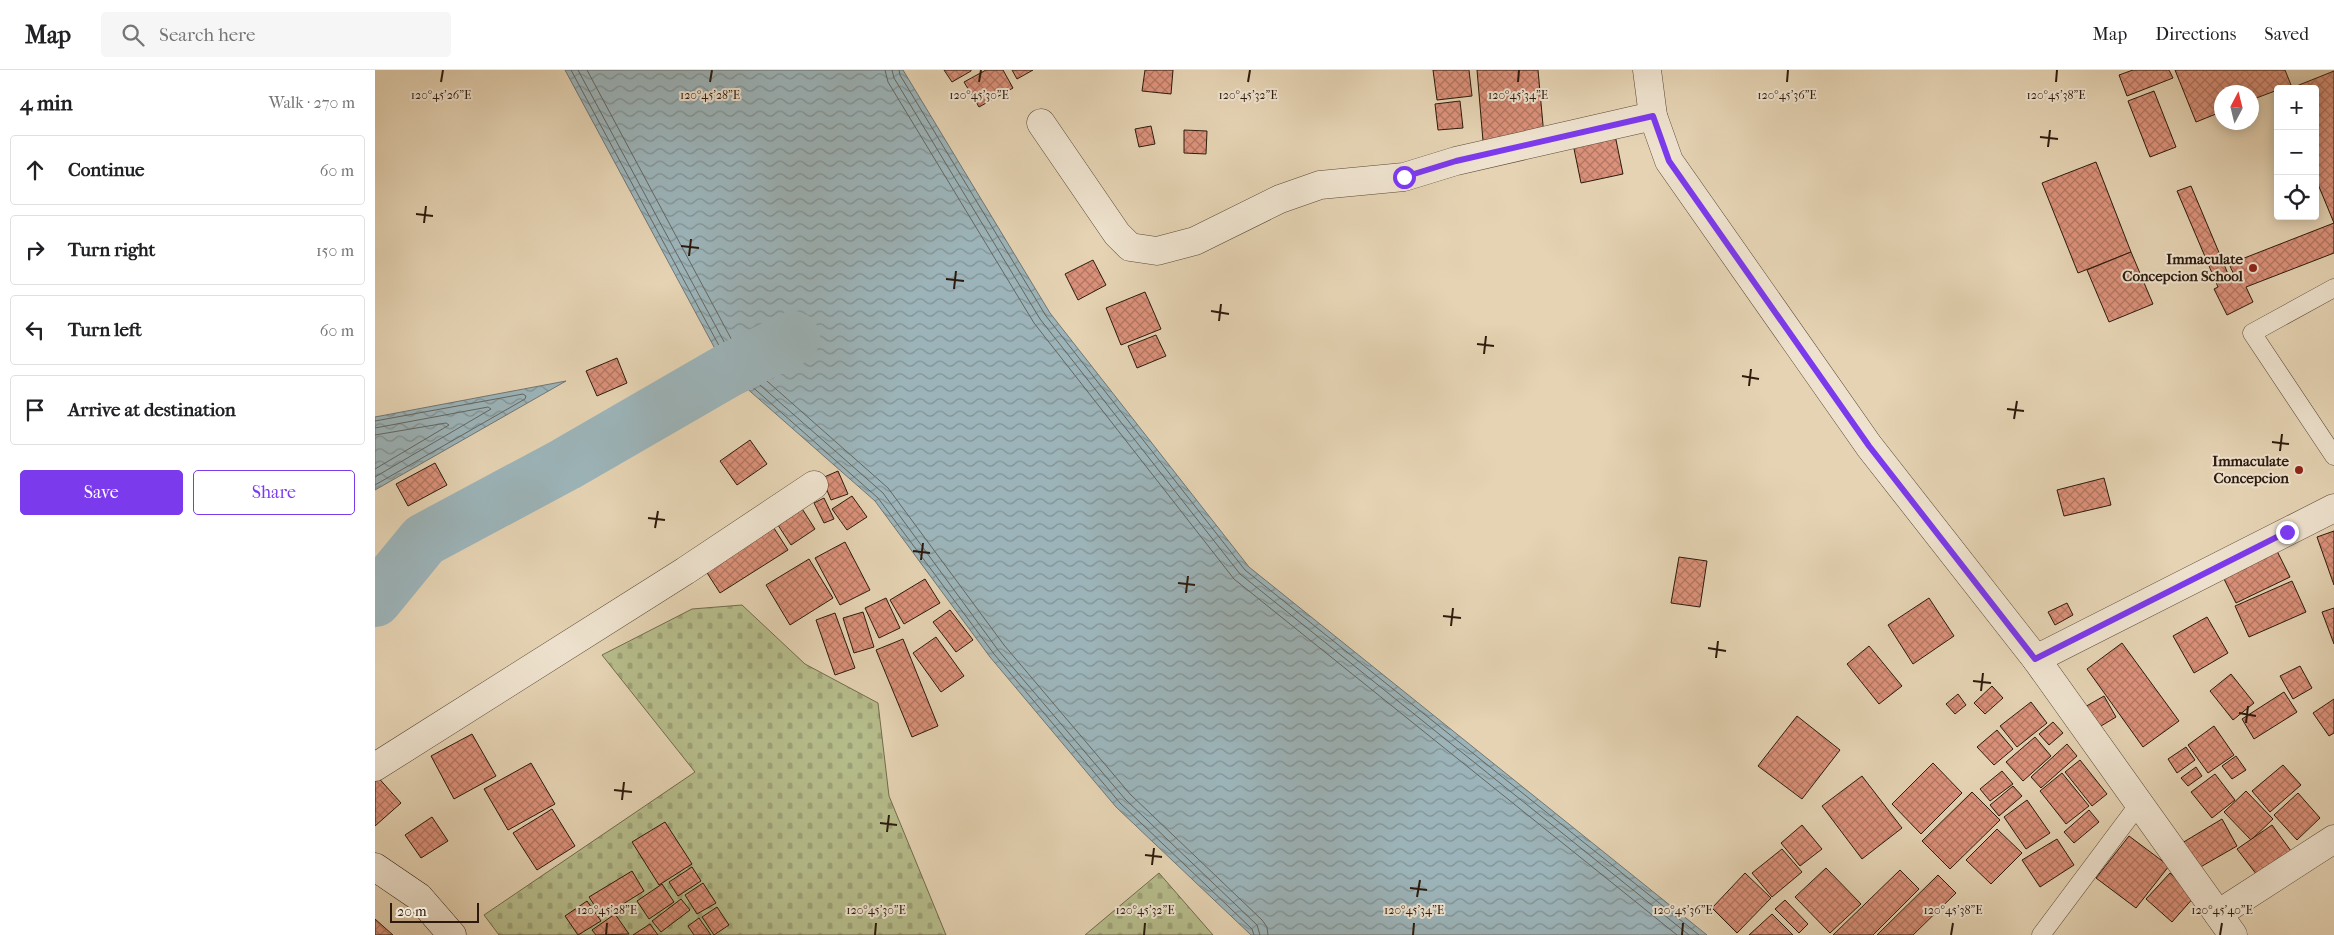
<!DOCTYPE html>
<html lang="en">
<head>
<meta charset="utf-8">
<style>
	body { margin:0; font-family:"IM FELL French Canon",serif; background:#f6f6f6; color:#202124 }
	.controls { position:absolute; right:15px; top:15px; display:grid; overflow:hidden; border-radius:5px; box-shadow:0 2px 12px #0003 }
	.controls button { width:45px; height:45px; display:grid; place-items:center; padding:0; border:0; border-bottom:1px solid #e0e0e0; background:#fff; color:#202124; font:25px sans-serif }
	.compass { position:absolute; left:1839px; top:15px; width:45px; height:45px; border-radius:50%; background:#fff; box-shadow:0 2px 12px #0003; rotate:7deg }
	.scale { position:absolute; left:15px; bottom:12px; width:89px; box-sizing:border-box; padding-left:5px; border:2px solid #2d1a0c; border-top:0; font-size:14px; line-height:18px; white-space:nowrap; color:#2d1a0c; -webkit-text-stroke:4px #eee2ce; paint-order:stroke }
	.stop { position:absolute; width:15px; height:15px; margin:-11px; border:4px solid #7c3aed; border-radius:50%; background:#fff }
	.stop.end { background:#7c3aed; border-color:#fff; box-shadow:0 1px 5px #0008 }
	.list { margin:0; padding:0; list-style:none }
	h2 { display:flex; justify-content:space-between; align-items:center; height:65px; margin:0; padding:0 20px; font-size:21px }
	h2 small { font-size:16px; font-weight:400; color:#757577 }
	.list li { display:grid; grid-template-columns:32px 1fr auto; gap:15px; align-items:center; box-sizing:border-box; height:70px; margin:0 10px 10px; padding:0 10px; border:1px solid #e0e0e0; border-radius:5px }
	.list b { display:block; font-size:19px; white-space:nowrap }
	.list em { font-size:16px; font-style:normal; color:#757577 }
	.actions { display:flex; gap:10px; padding:15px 20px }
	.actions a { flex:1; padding:11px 0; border:1px solid #7c3aed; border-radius:5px; text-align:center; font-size:18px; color:#7c3aed }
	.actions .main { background:#7c3aed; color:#fff }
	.icon { flex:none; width:28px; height:28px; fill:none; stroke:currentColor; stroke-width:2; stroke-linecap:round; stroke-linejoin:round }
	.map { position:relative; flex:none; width:1959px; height:865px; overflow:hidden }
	header { display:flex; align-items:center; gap:30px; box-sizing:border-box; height:70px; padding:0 25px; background:#fff; border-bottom:1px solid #e0e0e0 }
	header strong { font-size:24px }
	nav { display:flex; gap:28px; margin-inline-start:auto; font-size:18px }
	.search { width:350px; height:45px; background:#f6f6f6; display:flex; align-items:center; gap:12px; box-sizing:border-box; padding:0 18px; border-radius:5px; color:#757577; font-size:19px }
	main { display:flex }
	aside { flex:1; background:#fff }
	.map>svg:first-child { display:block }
	.cemetery { fill:url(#cemetery-stones); stroke:#726b4c }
	.water { fill:url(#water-waves); stroke:#707674 }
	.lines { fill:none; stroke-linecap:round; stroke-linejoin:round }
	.shore { stroke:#646762; stroke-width:1 }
	.river { stroke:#9cb4b9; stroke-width:54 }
	.building { fill:url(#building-cross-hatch); stroke:#2d1a0c }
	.lane-casing { stroke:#5b4836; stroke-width:19 }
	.street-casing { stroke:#5b4836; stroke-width:29 }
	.secondary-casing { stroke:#2d1a0c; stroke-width:29 }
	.lane { stroke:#eee2ce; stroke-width:18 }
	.street { stroke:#eee2ce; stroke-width:28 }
	.secondary { stroke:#eee2ce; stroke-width:28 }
	.route { stroke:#7c3aed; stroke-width:6 }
	.ticks { fill:none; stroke:#2d1a0c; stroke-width:2 }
	.poi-dot { fill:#8f2418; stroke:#eee2ce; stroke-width:2 }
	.labels { text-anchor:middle; stroke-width:4; stroke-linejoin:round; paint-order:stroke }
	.poi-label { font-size:15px; font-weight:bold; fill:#2d1a0c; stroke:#eee2ce; text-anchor:end }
	.ticks-label { font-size:12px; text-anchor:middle; fill:#2d1a0c; stroke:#eee2ce; stroke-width:4; stroke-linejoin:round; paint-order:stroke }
</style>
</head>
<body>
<header>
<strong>Map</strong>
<div class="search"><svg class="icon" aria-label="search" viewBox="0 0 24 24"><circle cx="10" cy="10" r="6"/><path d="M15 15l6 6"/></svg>Search here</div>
<nav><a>Map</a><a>Directions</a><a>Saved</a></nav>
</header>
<main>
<aside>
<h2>4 min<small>Walk · 270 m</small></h2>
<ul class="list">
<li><svg class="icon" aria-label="ahead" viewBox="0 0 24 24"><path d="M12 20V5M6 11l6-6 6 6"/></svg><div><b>Continue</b></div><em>60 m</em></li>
<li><svg class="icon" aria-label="right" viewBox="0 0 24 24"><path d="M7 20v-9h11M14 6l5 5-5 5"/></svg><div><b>Turn right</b></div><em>150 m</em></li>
<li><svg class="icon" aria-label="left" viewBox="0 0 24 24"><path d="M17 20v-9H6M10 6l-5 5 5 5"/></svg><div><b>Turn left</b></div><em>60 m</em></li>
<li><svg class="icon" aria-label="arrive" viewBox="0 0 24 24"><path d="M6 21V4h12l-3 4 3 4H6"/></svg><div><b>Arrive at destination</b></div></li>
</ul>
<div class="actions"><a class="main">Save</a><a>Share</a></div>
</aside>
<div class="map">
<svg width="1959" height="865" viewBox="0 0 1959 865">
	<defs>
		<pattern id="cemetery-stones" width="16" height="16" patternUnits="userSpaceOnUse" patternTransform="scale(1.25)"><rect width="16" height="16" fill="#b6bc8b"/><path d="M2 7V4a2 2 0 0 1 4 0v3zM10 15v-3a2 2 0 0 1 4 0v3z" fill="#9da177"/></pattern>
		<pattern id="water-waves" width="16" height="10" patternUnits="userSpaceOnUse" patternTransform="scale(1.25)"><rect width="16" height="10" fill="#9cb4b9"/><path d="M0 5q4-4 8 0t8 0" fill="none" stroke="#809295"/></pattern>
		<pattern id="building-cross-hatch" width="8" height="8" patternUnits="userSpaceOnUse" patternTransform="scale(1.25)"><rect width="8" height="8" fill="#db917a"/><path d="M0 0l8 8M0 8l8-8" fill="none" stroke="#b27662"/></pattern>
	</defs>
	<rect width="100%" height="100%" fill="#e5d3b3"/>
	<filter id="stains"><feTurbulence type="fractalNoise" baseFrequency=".004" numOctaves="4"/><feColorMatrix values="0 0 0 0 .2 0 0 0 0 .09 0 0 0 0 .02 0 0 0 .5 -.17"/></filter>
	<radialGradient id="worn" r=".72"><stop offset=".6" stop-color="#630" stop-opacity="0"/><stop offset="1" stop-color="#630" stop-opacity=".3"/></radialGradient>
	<g class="cemetery">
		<polygon points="367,535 430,594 503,633 514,726 571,865 124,865 109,845 320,702 227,585 317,539"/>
		<polygon points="784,803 838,865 710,865"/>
	</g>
	<g class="water">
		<polygon points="190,0 528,0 675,243 874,497 1332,865 876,865 741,737 615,587 500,431 352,301"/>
		<polygon points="191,311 0,420 0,347"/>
	</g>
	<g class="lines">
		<g class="shore">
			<polyline points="196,0 356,298 503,428 619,584 745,733 877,859 879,865"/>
			<polyline points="203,0 361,294 508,423 623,580 750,729 882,855 885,865"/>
			<polyline points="212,0 367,289 513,418 629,575 755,724 887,850 892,857 893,865"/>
			<polyline points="510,0 513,12 659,253 859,509 1302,865"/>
			<polyline points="517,0 519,8 665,249 865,504 1314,865"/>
			<polyline points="524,0 525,5 671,246 870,500 1324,865"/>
			<polyline points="0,351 148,324 151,326 150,329 0,415"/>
			<polyline points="0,358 113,337 116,339 0,407"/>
			<polyline points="0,365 71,353 74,355 0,399"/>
		</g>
		<polyline class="river" points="0,530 49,470 191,394 352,301 418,268"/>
	</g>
	<g class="building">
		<polygon points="569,0 596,0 596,1 577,12"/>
		<polygon points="611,0 628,0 638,18 604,37 589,12"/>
		<polygon points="637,0 658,0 642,9"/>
		<polygon points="770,0 798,0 796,24 767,21"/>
		<polygon points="1058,0 1094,0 1097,26 1062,30"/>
		<polygon points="1102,0 1163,0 1169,66 1108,71"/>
		<polygon points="1758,0 1794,0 1798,8 1752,26 1744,5"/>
		<polygon points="1800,0 1910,0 1916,15 1876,30 1876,22 1846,22 1846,42 1821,52"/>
		<polygon points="1959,1 1959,183 1871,217 1878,232 1852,245 1839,219 1843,217 1802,121 1816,116 1856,211 1861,209 1854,194 1959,153 1940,107 1940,19 1914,19"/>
		<polygon points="1779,21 1801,77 1775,87 1753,31"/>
		<polygon points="1085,31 1088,58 1063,60 1060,34"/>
		<polygon points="776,56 780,74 764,77 760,59"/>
		<polygon points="809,60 832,61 831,84 809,83"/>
		<polygon points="1240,65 1248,104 1206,113 1198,74"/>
		<polygon points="1721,92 1756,182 1703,203 1667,113"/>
		<polygon points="1756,182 1778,234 1734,252 1712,200"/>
		<polygon points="718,190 731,215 703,230 690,204"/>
		<polygon points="770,222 786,259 746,275 731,238"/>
		<polygon points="781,265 791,286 762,298 753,276"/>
		<polygon points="242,288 252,313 222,326 211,301"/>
		<polygon points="375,370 392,394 362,415 345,391"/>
		<polygon points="60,393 72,415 33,436 21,414"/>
		<polygon points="463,401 473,424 456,430 447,408"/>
		<polygon points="1729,408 1736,435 1689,446 1682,420"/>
		<polygon points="477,426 492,447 472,460 457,439"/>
		<polygon points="449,428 459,449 449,453 439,433"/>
		<polygon points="424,434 440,459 416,475 399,449"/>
		<polygon points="395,452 413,480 345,523 327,495"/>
		<polygon points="1959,461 1959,515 1942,467"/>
		<polygon points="470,472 495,520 465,535 440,488"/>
		<polygon points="1901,479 1915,507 1861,533 1847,505"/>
		<polygon points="1304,487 1332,491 1325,537 1296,533"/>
		<polygon points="434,489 458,528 415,555 391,515"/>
		<polygon points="550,509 565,533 529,554 515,530"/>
		<polygon points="1917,511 1931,542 1874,567 1860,536"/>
		<polygon points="511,528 525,558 504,568 490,538"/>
		<polygon points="1554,528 1579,566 1538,594 1513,555"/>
		<polygon points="1692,533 1698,545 1680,555 1673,542"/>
		<polygon points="1959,538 1959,574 1947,542"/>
		<polygon points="575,540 598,570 581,582 558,552"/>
		<polygon points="488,542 499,577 479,583 468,548"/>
		<polygon points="460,543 480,598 460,605 441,550"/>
		<polygon points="1832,547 1853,583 1819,603 1798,566"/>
		<polygon points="561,567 589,606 566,622 538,583"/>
		<polygon points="528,569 563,656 537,667 501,580"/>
		<polygon points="1747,573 1804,651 1768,677 1712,599"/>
		<polygon points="1494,576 1527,616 1504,634 1472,594"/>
		<polygon points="1925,596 1937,618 1918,629 1905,606"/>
		<polygon points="1856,604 1879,633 1858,650 1835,621"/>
		<polygon points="1617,616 1628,628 1610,644 1599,633"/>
		<polygon points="1909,622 1922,642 1879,669 1867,649"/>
		<polygon points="1583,624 1591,635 1580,644 1571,634"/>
		<polygon points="1729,626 1741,647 1721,659 1708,638"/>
		<polygon points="1959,629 1959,663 1954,666 1938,643"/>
		<polygon points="1656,632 1672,653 1642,677 1625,656"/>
		<polygon points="1422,646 1465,680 1427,729 1383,696"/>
		<polygon points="1678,652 1688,663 1674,675 1664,664"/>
		<polygon points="1839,656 1859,685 1833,703 1813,675"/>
		<polygon points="1622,660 1638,679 1619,695 1602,677"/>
		<polygon points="97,664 121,706 79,729 56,686"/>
		<polygon points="1660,667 1676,686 1648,711 1631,692"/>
		<polygon points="1692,674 1702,686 1666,718 1656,707"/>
		<polygon points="1811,677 1820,690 1802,703 1793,689"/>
		<polygon points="1861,686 1871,700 1857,709 1847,696"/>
		<polygon points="1705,690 1732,724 1717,736 1690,702"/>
		<polygon points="156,693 180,734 133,760 109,719"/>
		<polygon points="1558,693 1587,723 1546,764 1517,734"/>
		<polygon points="1908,695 1926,715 1895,742 1877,721"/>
		<polygon points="1821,697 1827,706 1813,716 1806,708"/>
		<polygon points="1627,701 1638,714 1615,731 1605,719"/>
		<polygon points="1687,703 1714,736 1691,754 1665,721"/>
		<polygon points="0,704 26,733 0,756"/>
		<polygon points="1840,704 1860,730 1837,748 1816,722"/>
		<polygon points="1487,706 1527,758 1487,789 1447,736"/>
		<polygon points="1638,716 1647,726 1624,746 1615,735"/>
		<polygon points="1871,721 1898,749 1876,770 1849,742"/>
		<polygon points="1597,722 1625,750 1575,799 1547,771"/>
		<polygon points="1923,723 1945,748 1922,770 1899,745"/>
		<polygon points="1652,730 1675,763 1651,779 1629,747"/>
		<polygon points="177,739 200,776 162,800 138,763"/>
		<polygon points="1714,740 1724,752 1699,773 1689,762"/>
		<polygon points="57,747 73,771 46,788 30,765"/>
		<polygon points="1847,749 1862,776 1822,799 1807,773"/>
		<polygon points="290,752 317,794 284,815 257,772"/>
		<polygon points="1427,755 1447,779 1425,796 1406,773"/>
		<polygon points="1897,755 1916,781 1882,805 1862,779"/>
		<polygon points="1622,759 1647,783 1616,814 1591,790"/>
		<polygon points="1754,766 1794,796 1761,838 1721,808"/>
		<polygon points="1682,769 1699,795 1665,817 1647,790"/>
		<polygon points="1407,779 1427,802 1397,827 1377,803"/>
		<polygon points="317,797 326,811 303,826 294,812"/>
		<polygon points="1451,798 1486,834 1455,863 1420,827"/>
		<polygon points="1525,800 1544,819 1498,865 1458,865"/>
		<polygon points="257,801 269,821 227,847 214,827"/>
		<polygon points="1370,803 1396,828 1362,863 1337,838"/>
		<polygon points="1795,803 1820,826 1797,852 1771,829"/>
		<polygon points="1563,805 1581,823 1538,865 1502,865"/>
		<polygon points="328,813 341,833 322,844 310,825"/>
		<polygon points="287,814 299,832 274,849 262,831"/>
		<polygon points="306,829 315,840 286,862 277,851"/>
		<polygon points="1410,830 1433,854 1424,863 1400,839"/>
		<polygon points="212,831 226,851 203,865 190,846"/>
		<polygon points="342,837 354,855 339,865 327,847"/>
		<polygon points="240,844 254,864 221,865 217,860"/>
		<polygon points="1397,844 1418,865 1374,865"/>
		<polygon points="324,848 336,865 319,865 313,856"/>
		<polygon points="0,849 18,865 0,865"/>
		<polygon points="275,854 283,865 258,865"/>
	</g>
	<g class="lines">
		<defs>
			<g id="lane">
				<polyline points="1959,218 1877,263 1959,386"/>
				<polyline points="1666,865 1764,734"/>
			</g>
			<g id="street">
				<polyline points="1272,0 1278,46 1294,91 1494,376 1661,589 1858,865"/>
				<polyline points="666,53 742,164 755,177 782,181 820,171 905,129 945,115 1029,107 1081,91 1278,46"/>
				<polyline points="1661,589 1959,438"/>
				<polyline points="0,697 310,501 439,415"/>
				<polyline points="1843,844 1959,769"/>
			</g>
			<polyline id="secondary" points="0,797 44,827 77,865"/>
		</defs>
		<use href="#lane" class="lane-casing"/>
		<use href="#street" class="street-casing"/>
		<use href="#secondary" class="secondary-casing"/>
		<use href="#lane" class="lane"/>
		<use href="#street" class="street"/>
		<use href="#secondary" class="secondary"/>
	</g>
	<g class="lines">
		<polyline class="route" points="1029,107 1081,91 1278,46 1294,91 1494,376 1660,589 1912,462"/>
	</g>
	<path class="ticks" d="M66 12 68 0M335 12 337 0M604 12 606 0M873 12 875 0M1143 12 1144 0M1412 12 1413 0M1681 12 1682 0M1665 67 1683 69M1673 77 1675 60M41 144 58 146M49 153 51 136M306 176 324 178M314 186 316 169M571 209 589 211M579 219 581 201M836 241 854 244M844 251 846 234M1102 274 1119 276M1109 284 1111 266M1367 306 1384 309M1374 316 1376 299M1632 339 1649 341M1639 349 1642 331M1897 372 1914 374M1905 381 1907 364M273 448 290 450M280 458 283 441M538 481 555 483M546 490 548 473M803 513 820 515M811 523 813 506M1068 546 1086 548M1076 556 1078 538M1333 578 1351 581M1341 588 1343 571M1598 611 1616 613M1606 621 1608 603M1864 643 1881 646M1871 653 1873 636M239 720 257 722M247 730 249 712M505 753 522 755M512 762 514 745M770 785 787 787M777 795 779 778M1035 818 1052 820M1042 827 1045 810M231 865 232 853M500 865 501 853M769 865 770 853M1038 865 1039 853M1307 865 1308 853M1576 865 1578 853M1845 865 1847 853"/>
	<g class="poi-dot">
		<circle cx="1878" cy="198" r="5"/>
		<circle cx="1924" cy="400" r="5"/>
	</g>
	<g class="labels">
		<g class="poi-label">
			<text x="1868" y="194">Immaculate<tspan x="1868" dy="17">Concepcion School</tspan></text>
			<text x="1914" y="396">Immaculate<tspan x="1914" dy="17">Concepcion</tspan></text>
		</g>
	</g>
	<g class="ticks-label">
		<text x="66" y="29">120°45'26"E</text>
		<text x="335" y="29">120°45'28"E</text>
		<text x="604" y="29">120°45'30"E</text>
		<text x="873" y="29">120°45'32"E</text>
		<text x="1143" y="29">120°45'34"E</text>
		<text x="1412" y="29">120°45'36"E</text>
		<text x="1681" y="29">120°45'38"E</text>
		<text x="232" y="844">120°45'28"E</text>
		<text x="501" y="844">120°45'30"E</text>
		<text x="770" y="844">120°45'32"E</text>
		<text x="1039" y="844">120°45'34"E</text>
		<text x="1308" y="844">120°45'36"E</text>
		<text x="1578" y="844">120°45'38"E</text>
		<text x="1847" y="844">120°45'40"E</text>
	</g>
	<rect width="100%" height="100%" filter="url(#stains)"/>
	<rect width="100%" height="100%" fill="url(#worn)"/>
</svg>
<div class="controls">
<button>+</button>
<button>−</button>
<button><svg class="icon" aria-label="locate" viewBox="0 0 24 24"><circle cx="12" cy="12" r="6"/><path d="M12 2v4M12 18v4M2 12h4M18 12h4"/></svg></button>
</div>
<svg class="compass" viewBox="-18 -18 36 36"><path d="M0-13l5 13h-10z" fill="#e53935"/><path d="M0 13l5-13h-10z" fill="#757577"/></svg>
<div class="scale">20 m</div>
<div class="stop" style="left:1029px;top:107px"></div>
<div class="stop end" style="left:1912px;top:462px"></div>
</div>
</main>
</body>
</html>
